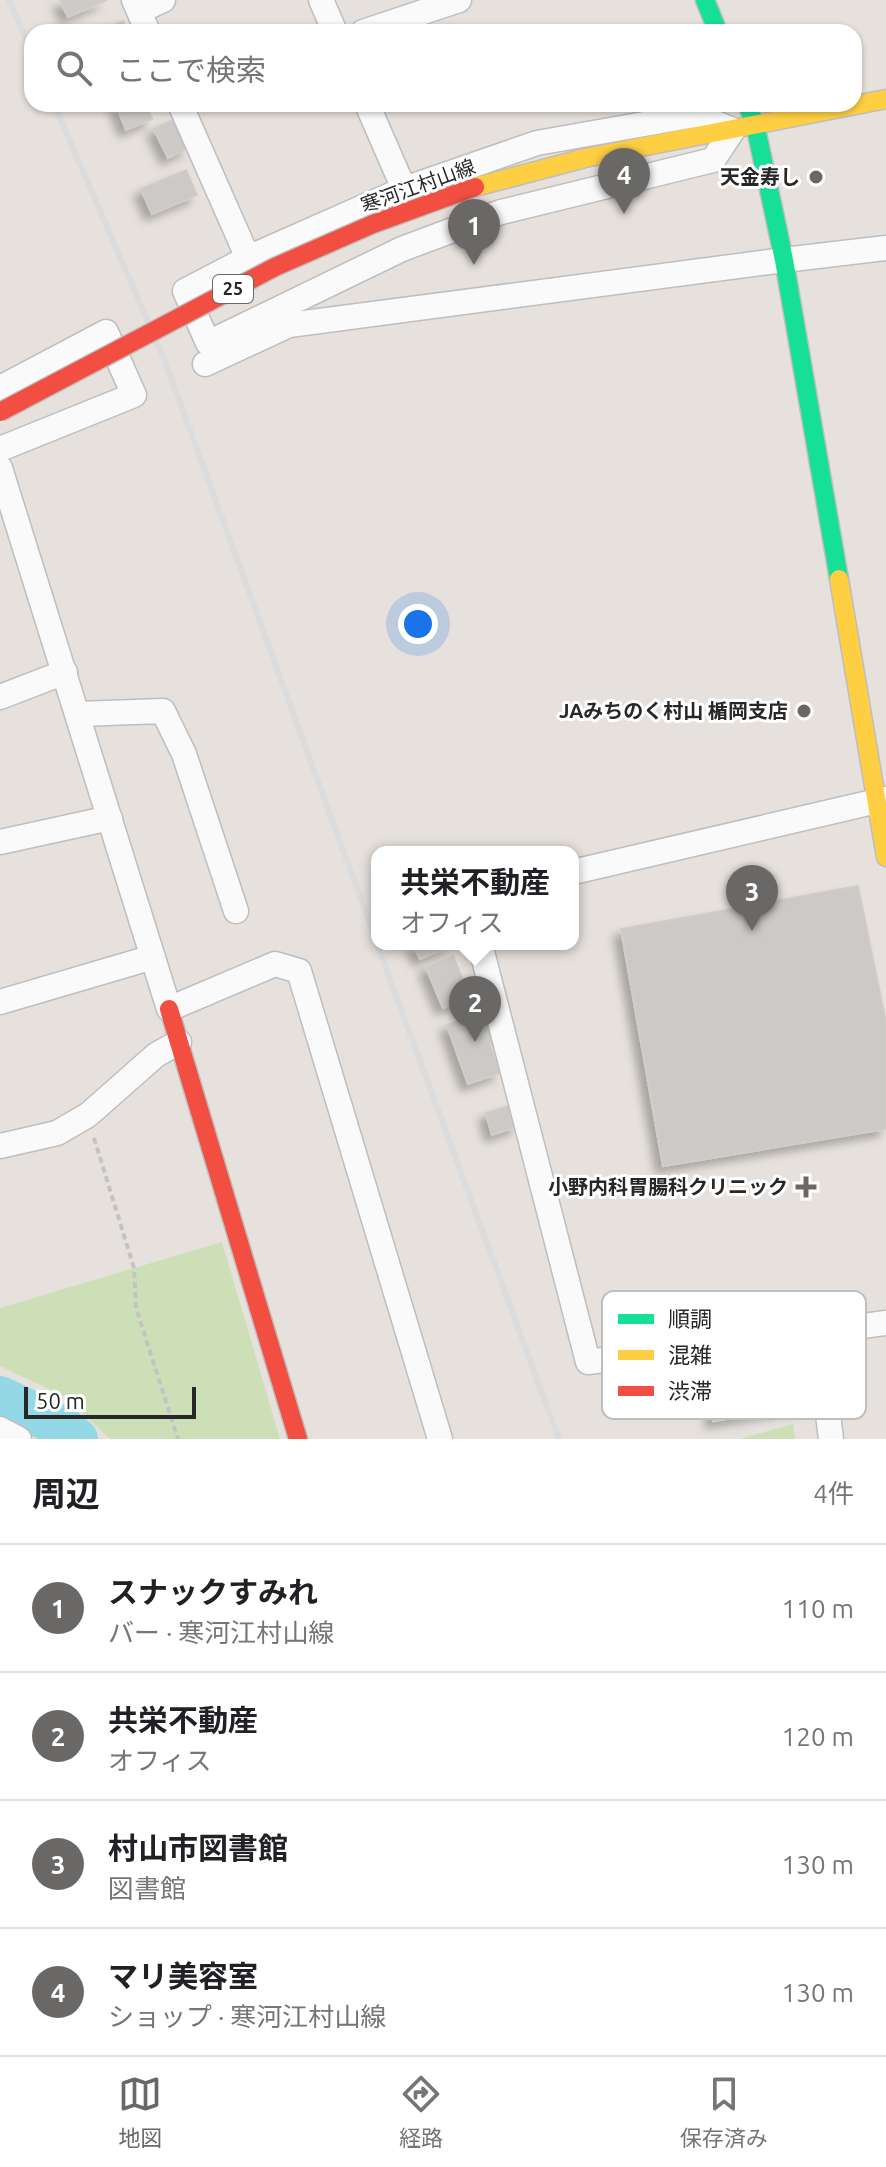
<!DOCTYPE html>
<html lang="ja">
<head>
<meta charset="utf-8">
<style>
	body { margin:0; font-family:Ubuntu,"Noto Sans JP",sans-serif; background:#f2f2f2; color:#202124 }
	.scale { position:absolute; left:24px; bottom:20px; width:172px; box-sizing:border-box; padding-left:8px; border:4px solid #272727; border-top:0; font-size:22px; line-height:28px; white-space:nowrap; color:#272727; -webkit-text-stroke:6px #fff; paint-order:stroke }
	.you { position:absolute; left:418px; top:624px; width:28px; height:28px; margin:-20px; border:6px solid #fff; border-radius:50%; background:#1a73e8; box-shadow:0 0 0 12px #1a73e833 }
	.badge { display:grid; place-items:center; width:52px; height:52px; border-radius:50%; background:#6a6866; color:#fff; font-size:26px; font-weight:700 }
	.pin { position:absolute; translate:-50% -66px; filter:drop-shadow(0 2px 4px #0008) }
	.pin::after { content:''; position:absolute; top:42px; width:28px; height:24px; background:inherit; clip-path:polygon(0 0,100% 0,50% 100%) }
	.popup { position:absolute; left:371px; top:846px; width:208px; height:104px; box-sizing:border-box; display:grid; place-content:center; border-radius:16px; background:#fff; filter:drop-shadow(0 2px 6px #0005); font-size:26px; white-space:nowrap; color:#757577 }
	.popup b { font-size:30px; color:#202124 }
	.popup::after { content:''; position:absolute; left:50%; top:100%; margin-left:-16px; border:16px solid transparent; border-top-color:#fff }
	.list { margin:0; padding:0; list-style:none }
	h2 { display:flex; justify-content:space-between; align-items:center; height:104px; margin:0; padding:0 32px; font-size:34px }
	h2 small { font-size:26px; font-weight:400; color:#757577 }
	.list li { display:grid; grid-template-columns:52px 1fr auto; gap:24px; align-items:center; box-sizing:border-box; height:128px; padding:0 32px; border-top:2px solid #e0e0e0 }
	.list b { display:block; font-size:30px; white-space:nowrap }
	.list p { margin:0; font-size:26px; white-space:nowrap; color:#757577 }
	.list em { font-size:26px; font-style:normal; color:#757577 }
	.icon { flex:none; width:44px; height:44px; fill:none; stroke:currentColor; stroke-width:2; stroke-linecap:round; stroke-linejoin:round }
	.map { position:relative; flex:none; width:886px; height:1439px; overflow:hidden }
	.search { position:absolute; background:#fff; box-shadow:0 2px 6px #0004; left:24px; right:24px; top:24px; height:88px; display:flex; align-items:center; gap:20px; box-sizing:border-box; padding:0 28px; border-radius:24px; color:#757577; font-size:30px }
	.sheet { height:616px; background:#fff }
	nav { display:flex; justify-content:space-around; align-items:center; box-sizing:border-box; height:112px; border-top:2px solid #e0e0e0; background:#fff; font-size:22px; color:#757577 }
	nav a { display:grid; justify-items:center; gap:4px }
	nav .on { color:#6a6866 }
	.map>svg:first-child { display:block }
	.green { fill:#ccdfb6 }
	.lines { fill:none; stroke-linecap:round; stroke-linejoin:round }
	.river { stroke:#93d8e4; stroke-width:42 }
	.building { fill:#ccc9c6; stroke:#d0cdc9; stroke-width:2; filter:url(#shadow) }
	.street-casing { stroke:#bfbebe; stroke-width:27 }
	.fast-casing { stroke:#bfbebe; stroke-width:21 }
	.slow-casing { stroke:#bfbebe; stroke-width:21 }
	.jam-casing { stroke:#bfbebe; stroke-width:21 }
	.path { stroke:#c4c3c3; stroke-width:4; stroke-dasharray:6 4; stroke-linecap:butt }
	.street { stroke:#fbfafa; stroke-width:24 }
	.fast { stroke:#16e098; stroke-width:18 }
	.slow { stroke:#ffcf43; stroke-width:18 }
	.jam { stroke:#f24e42; stroke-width:18 }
	.rail { stroke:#dcdcdd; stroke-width:6 }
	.jam-bridge-casing { stroke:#bfbdbb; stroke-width:21; stroke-linecap:butt }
	.jam-bridge { stroke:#f24e42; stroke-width:18 }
	.poi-dot { fill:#6a6866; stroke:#fff; stroke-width:3 }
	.labels { text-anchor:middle; stroke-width:6; stroke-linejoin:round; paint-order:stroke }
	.shield { fill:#fff; stroke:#686868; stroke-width:2 }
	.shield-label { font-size:18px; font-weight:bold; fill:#272727 }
	.poi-label { font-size:20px; font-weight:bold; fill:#272727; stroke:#fff; text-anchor:end }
	.street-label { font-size:20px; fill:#272727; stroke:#fff }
	.key { fill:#fff; stroke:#bebebe; stroke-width:2 }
	.key-label { font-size:22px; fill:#272727 }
</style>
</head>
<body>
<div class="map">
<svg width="886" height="1439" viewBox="0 0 886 1439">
	<defs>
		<filter id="shadow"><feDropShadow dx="-7" dy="7" stdDeviation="4" flood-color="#0004"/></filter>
	</defs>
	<rect width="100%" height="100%" fill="#e6e1dc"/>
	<g class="green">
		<polygon points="222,1242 280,1439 110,1439 65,1397 0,1366 0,1308"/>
		<polygon points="793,1424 795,1439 740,1439"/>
	</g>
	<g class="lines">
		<polyline class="river" points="0,1397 64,1428 77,1439"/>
	</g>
	<g class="building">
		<polygon points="60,0 107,0 68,17"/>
		<polygon points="123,21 127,32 96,32"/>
		<polygon points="116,104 146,104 152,119 126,130"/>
		<polygon points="174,119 188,148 168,158 154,129"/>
		<polygon points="186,170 197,195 152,214 141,189"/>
		<polygon points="858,886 886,1022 886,1129 663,1166 621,929"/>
		<polygon points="413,944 455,944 420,959"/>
		<polygon points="453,956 470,997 443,1008 426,967"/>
		<polygon points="491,1010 500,1035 488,1039 500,1073 468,1084 447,1025"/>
		<polygon points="512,1105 518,1126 492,1135 486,1113"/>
		<polygon points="803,1352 812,1405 713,1421 705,1367"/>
	</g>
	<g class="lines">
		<defs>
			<g id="street">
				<polyline points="134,0 148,32"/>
				<polyline points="321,0 335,32"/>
				<polyline points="139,11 163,0"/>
				<polyline points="363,32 459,0"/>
				<polyline points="180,104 248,258"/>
				<polyline points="367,104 404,189"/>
				<polygon points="695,115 733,130 713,160 501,212 402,249 208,343 185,291 248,258 404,189 537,143"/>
				<polyline points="205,364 289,325 784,260 886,248"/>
				<polyline points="0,388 106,332 134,395 0,449"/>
				<polyline points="0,468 169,1009 275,964 299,971 440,1439"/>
				<polyline points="0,697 65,672"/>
				<polyline points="78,714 163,711 184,754 236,911"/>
				<polyline points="0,842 110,818"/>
				<polyline points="573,872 886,799"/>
				<polyline points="480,944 588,1362 886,1323"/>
				<polyline points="0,1002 153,957"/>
				<polyline points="0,1146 57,1133 88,1115 156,1055 179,1042"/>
				<polyline points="818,1332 831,1439"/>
				<polyline points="0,1429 19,1439"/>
			</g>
			<g id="fast">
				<polyline points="705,0 718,32"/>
				<polyline points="747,104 755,124 784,260 839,579"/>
			</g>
			<g id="slow">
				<polyline points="475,187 585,158 886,99"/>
				<polyline points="839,579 886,857"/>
			</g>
			<polyline id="jam" points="169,1009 298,1439"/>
		</defs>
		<use href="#street" class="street-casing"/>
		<use href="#fast" class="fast-casing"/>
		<use href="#slow" class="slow-casing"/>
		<use href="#jam" class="jam-casing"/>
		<polyline class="path" points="94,1138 134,1268 136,1308 178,1439"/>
		<use href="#street" class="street"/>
		<use href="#fast" class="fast"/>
		<use href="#slow" class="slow"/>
		<use href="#jam" class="jam"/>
		<g class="rail">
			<polyline points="9,0 32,53"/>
			<polyline points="54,104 164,359 377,943"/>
			<polyline points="377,944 559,1439"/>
		</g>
		<defs>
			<polyline id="jam-bridge" points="0,412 275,267 373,224 475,187"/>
		</defs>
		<use href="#jam-bridge" class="jam-bridge-casing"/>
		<use href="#jam-bridge" class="jam-bridge"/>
	</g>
	<g class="poi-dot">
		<circle cx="816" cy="177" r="8"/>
		<circle cx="804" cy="711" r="8"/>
		<path d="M802 1175h8v8h8v8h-8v8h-8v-8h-8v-8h8z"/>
	</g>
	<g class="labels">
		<rect class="shield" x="213" y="275" width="40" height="28" rx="6"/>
		<g class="shield-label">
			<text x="233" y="295">25</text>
		</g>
		<g class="poi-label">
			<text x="800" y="184">天金寿し</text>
			<text x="788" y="718">JAみちのく村山 楯岡支店</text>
			<text x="788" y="1194">小野内科胃腸科クリニック</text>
		</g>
		<g class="street-label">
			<text transform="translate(418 186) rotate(-20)" y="7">寒河江村山線</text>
		</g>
	</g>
	<rect x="602" y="1291" width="264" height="128" rx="12" class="key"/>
	<rect x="618" y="1314" width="36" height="10" fill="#16e098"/>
	<rect x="618" y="1350" width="36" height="10" fill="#ffcf43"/>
	<rect x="618" y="1386" width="36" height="10" fill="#f24e42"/>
	<g class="key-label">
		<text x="668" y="1327">順調</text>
		<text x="668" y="1363">混雑</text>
		<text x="668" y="1399">渋滞</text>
	</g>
</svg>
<div class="scale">50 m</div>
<div class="you"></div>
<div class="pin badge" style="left:474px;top:265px">1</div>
<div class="pin badge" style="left:475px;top:1042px">2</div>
<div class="popup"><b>共栄不動産</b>オフィス</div>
<div class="pin badge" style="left:752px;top:931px">3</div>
<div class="pin badge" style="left:624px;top:214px">4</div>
<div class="search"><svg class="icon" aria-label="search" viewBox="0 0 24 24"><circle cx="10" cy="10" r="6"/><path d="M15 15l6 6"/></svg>ここで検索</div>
</div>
<section class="sheet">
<h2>周辺<small>4件</small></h2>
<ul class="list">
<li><span class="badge">1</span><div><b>スナックすみれ</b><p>バー · 寒河江村山線</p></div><em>110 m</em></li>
<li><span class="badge">2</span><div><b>共栄不動産</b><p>オフィス</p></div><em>120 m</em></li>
<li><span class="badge">3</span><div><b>村山市図書館</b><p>図書館</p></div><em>130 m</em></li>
<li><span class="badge">4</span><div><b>マリ美容室</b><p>ショップ · 寒河江村山線</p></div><em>130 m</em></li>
</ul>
</section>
<nav>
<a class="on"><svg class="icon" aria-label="map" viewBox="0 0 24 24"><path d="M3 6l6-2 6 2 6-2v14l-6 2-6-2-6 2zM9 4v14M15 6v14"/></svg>地図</a>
<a><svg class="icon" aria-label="directions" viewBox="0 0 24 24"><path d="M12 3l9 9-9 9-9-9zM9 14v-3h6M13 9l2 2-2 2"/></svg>経路</a>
<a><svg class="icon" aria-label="saved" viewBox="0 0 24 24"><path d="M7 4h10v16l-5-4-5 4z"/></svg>保存済み</a>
</nav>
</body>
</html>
